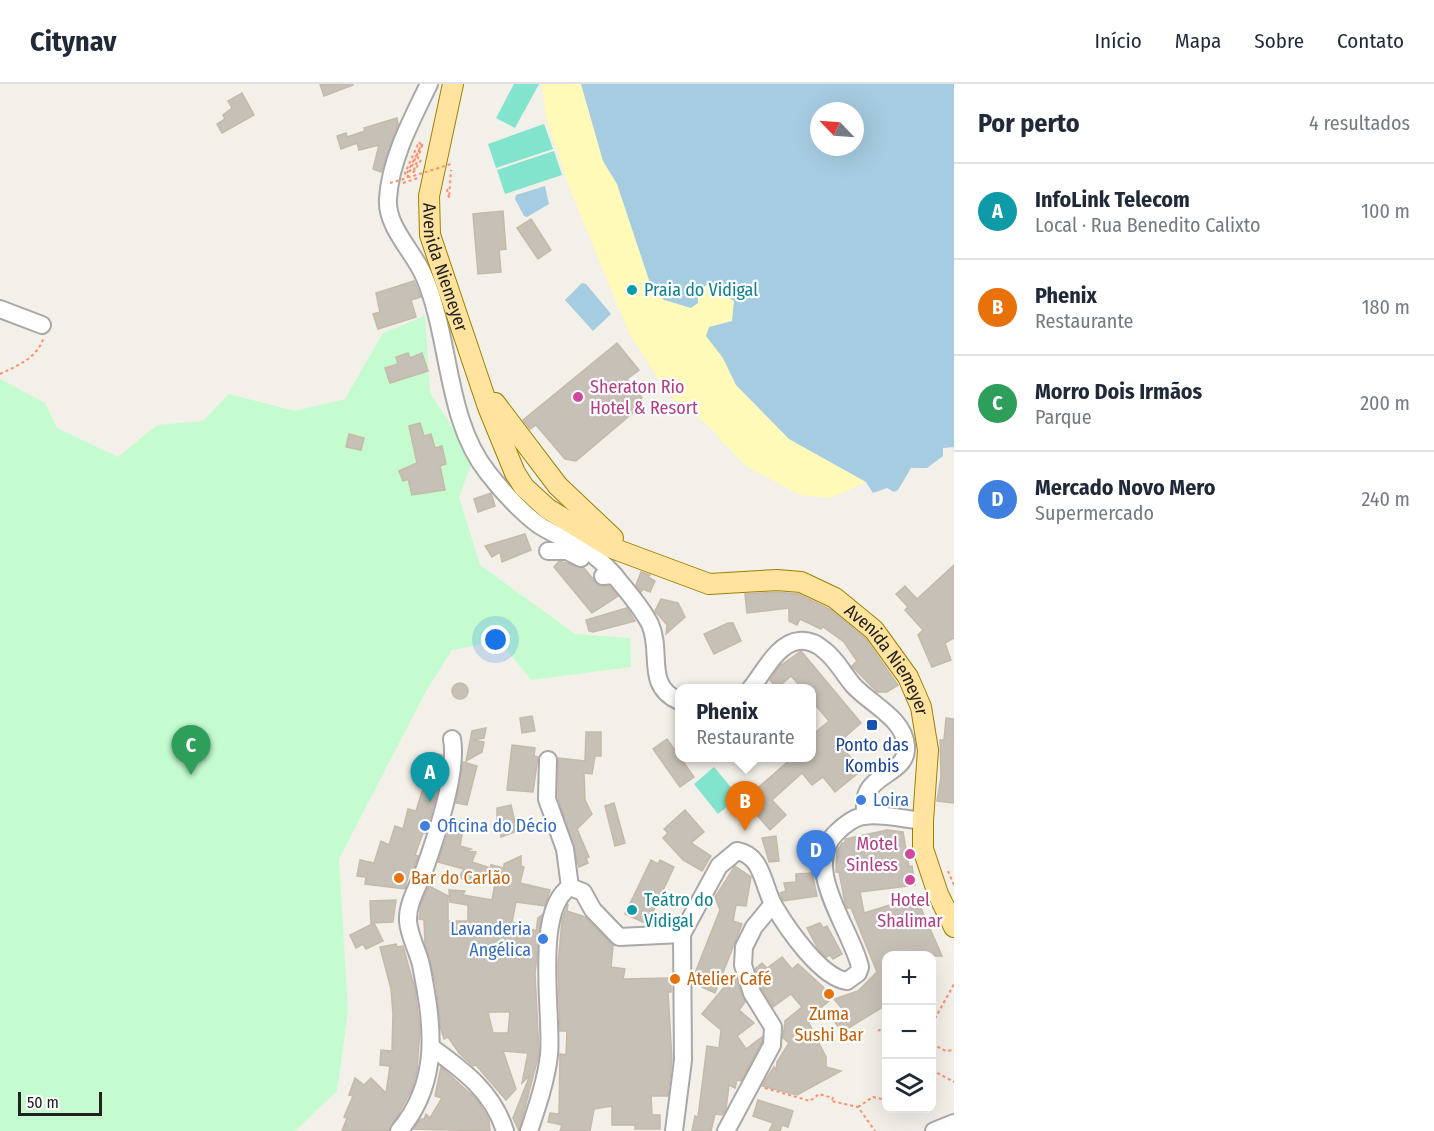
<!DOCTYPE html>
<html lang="pt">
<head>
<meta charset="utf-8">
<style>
	body { margin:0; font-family:"Fira Sans Condensed",sans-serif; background:#f6f6f7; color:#1f2937 }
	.controls { position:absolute; right:18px; bottom:18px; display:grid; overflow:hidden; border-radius:12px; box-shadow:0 6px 24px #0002 }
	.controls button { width:54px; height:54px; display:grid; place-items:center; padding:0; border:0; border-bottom:2px solid #e0e1e3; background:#fff; color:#1f2937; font:30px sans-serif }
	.compass { position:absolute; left:810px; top:18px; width:54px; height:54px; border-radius:50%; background:#fff; box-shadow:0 6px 24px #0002; rotate:295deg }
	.scale { position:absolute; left:18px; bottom:15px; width:84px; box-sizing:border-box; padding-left:6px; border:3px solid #212121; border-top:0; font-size:16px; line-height:21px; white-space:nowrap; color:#212121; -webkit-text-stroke:4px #fff; paint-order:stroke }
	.you { position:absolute; left:496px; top:556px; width:21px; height:21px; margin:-15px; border:4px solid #fff; border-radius:50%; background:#1a73e8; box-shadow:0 0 0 9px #1a73e833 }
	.badge { display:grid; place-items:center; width:39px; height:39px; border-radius:50%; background:#d21d00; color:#fff; font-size:20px; font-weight:700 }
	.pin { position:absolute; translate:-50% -50px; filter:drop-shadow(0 2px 3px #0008) }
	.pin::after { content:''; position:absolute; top:32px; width:21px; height:18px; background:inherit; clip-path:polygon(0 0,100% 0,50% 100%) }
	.popup { position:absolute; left:675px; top:600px; width:141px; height:78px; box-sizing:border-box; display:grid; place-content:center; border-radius:12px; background:#fff; filter:drop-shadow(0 2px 4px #0005); font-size:20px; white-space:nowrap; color:#747a83 }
	.popup b { font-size:22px; color:#1f2937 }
	.popup::after { content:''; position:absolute; left:50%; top:100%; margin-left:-12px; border:12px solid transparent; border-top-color:#fff }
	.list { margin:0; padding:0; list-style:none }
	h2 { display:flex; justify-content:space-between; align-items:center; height:78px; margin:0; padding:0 24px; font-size:26px }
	h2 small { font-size:20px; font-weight:400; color:#747a83 }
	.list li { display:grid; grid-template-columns:39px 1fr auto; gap:18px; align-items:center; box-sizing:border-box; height:96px; padding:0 24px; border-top:2px solid #e0e1e3 }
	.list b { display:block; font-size:22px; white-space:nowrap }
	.list p { margin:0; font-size:20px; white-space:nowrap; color:#747a83 }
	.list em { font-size:20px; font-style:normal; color:#747a83 }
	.icon { flex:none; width:33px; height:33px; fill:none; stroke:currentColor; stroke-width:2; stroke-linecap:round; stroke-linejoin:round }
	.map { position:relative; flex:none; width:954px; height:1047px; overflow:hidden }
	header { display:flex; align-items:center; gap:36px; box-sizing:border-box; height:84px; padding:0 30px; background:#fff; border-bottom:2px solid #e0e1e3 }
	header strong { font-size:28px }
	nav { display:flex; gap:33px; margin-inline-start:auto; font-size:21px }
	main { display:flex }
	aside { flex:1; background:#fff }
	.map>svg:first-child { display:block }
	.sand { fill:#fffab8 }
	.park { fill:#c4fcd0 }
	.pitch { fill:#82e4cc }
	.water { fill:#a6cce1; fill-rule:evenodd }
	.building { fill:#c7c0b6; stroke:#c5b9a9; stroke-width:1.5; fill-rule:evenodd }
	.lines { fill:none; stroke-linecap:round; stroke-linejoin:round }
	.minor-casing { stroke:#a8a8a8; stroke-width:20 }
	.major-casing { stroke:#9e8000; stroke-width:22 }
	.path { stroke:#ff8f6b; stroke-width:2; stroke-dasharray:3 3; stroke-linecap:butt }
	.minor { stroke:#fff; stroke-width:16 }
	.major { stroke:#ffe39f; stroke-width:20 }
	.path-bridge { stroke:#ff8f6b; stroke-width:2; stroke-dasharray:3 3; stroke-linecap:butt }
	.culture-dot { fill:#0f9aa8; stroke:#fff; stroke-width:2 }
	.hotel-dot { fill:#d1479c; stroke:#fff; stroke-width:2 }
	.transit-dot { fill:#1a4fb4; stroke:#fff; stroke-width:2 }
	.shop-dot { fill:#3f7fe0; stroke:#fff; stroke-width:2 }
	.food-dot { fill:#e8710a; stroke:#fff; stroke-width:2 }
	.labels { text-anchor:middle; stroke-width:4.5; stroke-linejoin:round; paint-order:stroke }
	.street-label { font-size:18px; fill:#212121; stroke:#fff }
	.culture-label { font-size:18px; fill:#0d838f; stroke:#fff; text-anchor:start }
	.hotel-label { font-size:18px; fill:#b23c85; stroke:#fff; text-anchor:start }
	.transit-label { font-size:18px; fill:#164399; stroke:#fff }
	.shop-label { font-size:18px; fill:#366cbe; stroke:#fff; text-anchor:start }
	.food-label { font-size:18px; fill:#c56008; stroke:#fff; text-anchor:start }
</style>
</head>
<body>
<header>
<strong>Citynav</strong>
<nav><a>Início</a><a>Mapa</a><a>Sobre</a><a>Contato</a></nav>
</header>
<main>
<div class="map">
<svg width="954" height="1047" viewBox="0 0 954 1047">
	<rect width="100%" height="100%" fill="#f2f0e8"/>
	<polygon class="sand" points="542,0 581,0 603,77 617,100 651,202 664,216 672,218 698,210 706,201 715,204 734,217 732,237 710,243 706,251 723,274 736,301 789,355 866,398 830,414 800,411 746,382 704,338 668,310 630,251 571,108 546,34"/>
	<polygon class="park" points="425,232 430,309 473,375 459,413 480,481 575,550 630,554 631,583 531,596 500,557 452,566 426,607 339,775 348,928 337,1007 295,1047 0,1047 0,295 45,319 57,344 118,373 157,341 203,337 229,310 295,327 345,315 383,249"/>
	<g class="pitch">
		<polygon points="514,0 539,0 515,44 496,34"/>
		<polygon points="544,40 553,65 496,84 488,60"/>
		<polygon points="554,67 562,91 505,110 497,86"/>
		<polygon points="714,683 739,713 718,730 694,700"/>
	</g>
	<g class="water">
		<path d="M581 0H954V365L953 363 943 364V372L927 384H911L898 406 894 408 887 404 873 409 866 398 789 355 736 301 723 274 706 252 709 243 732 237 734 217 715 204 706 201 698 210V219L691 224 664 216 651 202 617 100 603 77ZM819 27H855V63H819Z"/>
		<polygon points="545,102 549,120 527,133 524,132 515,115 516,111"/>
		<polygon points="582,199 586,200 611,230 593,247 565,216"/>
	</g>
	<g class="building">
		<polygon points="320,0 353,0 353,1 324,12"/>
		<polygon points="242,9 254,31 222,49 217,40 225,35 223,31 232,24 228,17"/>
		<polygon points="397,34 398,40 381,88 373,85 379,61 359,66 357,59 341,65 337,52 346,49 347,53 365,47 364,44"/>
		<polygon points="503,127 506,165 499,166 501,188 478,190 473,130"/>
		<polygon points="531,135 551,166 538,175 517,144"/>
		<polygon points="414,197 421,213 411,216 416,233 378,245 373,230 380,228 376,209"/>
		<polygon points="617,259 639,286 627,295 642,314 637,318 641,322 576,377 565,375 536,341 530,345 523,336"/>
		<polygon points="408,269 410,274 422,269 428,287 390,299 385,284 398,280 396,273"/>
		<polygon points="420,339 424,352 431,350 435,364 442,362 446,380 440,382 445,406 412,411 408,395 403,397 399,387 417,379 409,342"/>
		<polygon points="349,350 364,354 361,366 346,363"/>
		<polygon points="491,409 495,422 478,428 474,415"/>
		<polygon points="525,450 531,466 502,478 500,468 492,473 485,462"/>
		<polygon points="559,477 584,484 599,502 609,502 618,512 592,529 554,483"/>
		<polygon points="954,481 954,554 945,559 951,576 932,583 918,551 923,546 905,526 908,523 896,510 905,502 917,515"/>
		<polygon points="641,488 650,491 648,493 655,497 650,508 643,505 641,508 636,501"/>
		<polygon points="777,508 798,510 831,526 865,554 898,601 887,608 877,608 852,582 857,577 844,558 823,543 821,545 800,535 797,541 789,537 789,524 747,529 745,510"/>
		<polygon points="661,515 678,519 685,533 666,550 667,541 655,527"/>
		<polygon points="627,524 635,537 593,548 589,547 586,536"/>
		<polygon points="728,539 733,539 741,557 714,570 704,550"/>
		<polygon points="801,567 861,639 838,659 862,686 835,708 823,693 812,701 802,689 772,716 786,731 770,746 744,716 792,674 811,674 811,652 829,637 811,616 811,604 802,604 791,592 777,604 770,596 780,582"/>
		<circle cx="460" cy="607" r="8"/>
		<polygon points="532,632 535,647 522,649 520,634"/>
		<polygon points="946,634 954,635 954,719 937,717 941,692 940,656 944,656"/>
		<polygon points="486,644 484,654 473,656 484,658 482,668 466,677 472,647"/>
		<polygon points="586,648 601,648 601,672 595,672 592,690 584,689 585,716 592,730 577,745 589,773 586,774 588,779 579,783 558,713 558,674 585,677"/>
		<polygon points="667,655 694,693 680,703 653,665"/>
		<polygon points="512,661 535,664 534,672 538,673 533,708 507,706"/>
		<polygon points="434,669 442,671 439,700 426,749 423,749 415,771 418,772 413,786 410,785 405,805 365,800 366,793 357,792 360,776 374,779 381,757 389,761 395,742 403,745 408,725 416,727"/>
		<polygon points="463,678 477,682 467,721 456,719"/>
		<polygon points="614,719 625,759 615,762 605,722"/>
		<polygon points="511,721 517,747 501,753 500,740 497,740 497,724"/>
		<polygon points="685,726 704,748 691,759 711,772 702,787 683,776 663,754 668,749 664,745"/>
		<path d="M451 741 463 745 460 762 471 765 465 767 476 768 472 778 490 784 491 781 504 784V780L521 772V782L524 783 520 799 550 806 545 822 516 818 512 838 536 847 538 834 542 831 535 889 539 970 519 1047 513 1034 530 991 522 999 528 969 503 967 516 1005 506 1016 476 981 473 982 459 969 448 953 444 955 441 945 436 901 425 860 424 836 419 835 421 820 429 802 448 812V837H468V821L450 818 449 806 465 807 463 811 492 816 496 794 476 788 469 800 459 793 464 785 438 778ZM488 928H510L508 949H493Z"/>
		<polygon points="887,746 903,748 909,783 912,782 915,801 860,808 864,829 916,813 942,872 886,872 886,921 842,948 835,938 844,927 834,915 858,907 877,888 851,824 847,824 845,819 839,788 836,788 837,767 842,759 845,759 845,755"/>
		<polygon points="776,752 779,777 769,778 762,754"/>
		<polygon points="651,776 658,780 660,776 674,783 647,840 625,830"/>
		<polygon points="735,782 751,793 746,822 736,821 733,837 742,840 715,909 702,903 703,898 693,894 720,826 715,813"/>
		<polygon points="812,789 817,812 783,817 780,809 786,807 784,799 796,798 796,790"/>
		<polygon points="396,816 393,838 371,839 370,817"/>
		<polygon points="568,820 567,827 585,833 613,861 611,883 625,885 623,895 671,894 671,908 668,908 672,976 668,1012 651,1012 652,1031 660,1031 660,1045 635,1045 635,1041 612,1041 612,1022 594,1025 590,1047 560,1047 562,1041 548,1038 550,1029 559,1030 560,970 566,971 567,947 560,947 558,881 562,836"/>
		<polygon points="374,839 383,857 366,865 363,860 356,864 350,851"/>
		<polygon points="820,839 823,844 827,842 842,870 833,875 830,871 826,873 817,863 807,844"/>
		<polygon points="396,860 397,863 403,862 415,905 420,947 417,986 412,1005 389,1047 342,1047 347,1034 344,1033 353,1012 349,1011 355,994 364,1001 371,994 386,1009 390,982 380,981 381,966 392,967 393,930 391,905 380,863"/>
		<polygon points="782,873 792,885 798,880 834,913 807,935 826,973 826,983 841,987 797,1011 762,1002 774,983 776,986 777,978 789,959 783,954 785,937 802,923 791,910 773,923 762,905 755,885 762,879 767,884"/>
		<polygon points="735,890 745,918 739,926 754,939 737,952 746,965 762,953 762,958 741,997 737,996 735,1004 729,1001 726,1025 722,1031 715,1030 711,1047 692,1047 695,1032 698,1033 707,962 719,964 721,946 702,930"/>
		<polygon points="441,983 477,1016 489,1036 490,1047 413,1045 421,1035 424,1035 426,1030 430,1034 442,1014 435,1012"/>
		<polygon points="758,1016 793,1027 788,1043 782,1041 780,1047 769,1047 773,1039 753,1032"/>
	</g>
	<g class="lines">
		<defs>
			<g id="minor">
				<path d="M429 0C412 35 390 76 388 115 386 143 414 168 424 192 451 254 445 335 488 389 503 408 520 427 539 441 554 451 572 457 587 466 597 473 606 482 614 491"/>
				<polyline points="0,225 42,241"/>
				<polyline points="548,467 567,467 581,474"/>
				<path d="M603 492 614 491C626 506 641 522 650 540 663 569 644 601 679 617"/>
				<path d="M751 604C763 590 777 559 799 557 808 556 817 560 824 566 836 575 843 589 853 601 870 620 904 634 906 662 908 687 876 689 867 709 864 716 865 724 865 732"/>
				<polyline points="548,676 547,715 565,765 570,803"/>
				<polyline points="570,803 583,808 593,826 619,853 682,850"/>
				<path d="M431 963C463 986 493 1008 505 1047"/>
				<path d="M399 1047C441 997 433 941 421 881 418 867 409 852 408 837 407 819 419 801 425 784 436 753 458 687 452 655"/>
				<path d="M529 1047C537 1023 546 997 549 971 553 933 533 826 570 803"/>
				<path d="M674 1047 683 976 682 850 719 782 737 767C763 771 763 803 774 822 787 844 821 894 847 897L858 889 860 883C852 846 801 784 836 749 843 742 853 734 863 732 881 729 904 735 923 737"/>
				<polyline points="726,1047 772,961 773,943 752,909 743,881 744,863 754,843 773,820"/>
				<polyline points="934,1047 954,1039"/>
			</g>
			<g id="major">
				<path id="s1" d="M453 0 429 112 430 151 488 323 515 389 524 403 548 425 612 464 709 500 777 496 801 498 835 514 874 546 908 593 921 623 928 666 923 737V765L938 810 954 843"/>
				<polyline points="495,319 558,402 613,454"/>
			</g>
		</defs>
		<use href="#minor" class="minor-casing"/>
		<use href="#major" class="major-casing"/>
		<g class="path">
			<polyline points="407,89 423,59 413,89 421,76"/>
			<polyline points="403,99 418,94"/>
			<polyline points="447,105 449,114 451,86"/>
			<path d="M0 290C19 281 37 274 44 253"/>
			<polyline points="948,787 954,801"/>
			<polyline points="884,903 886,906"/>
			<polyline points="932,940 954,900"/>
			<polyline points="878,947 886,942"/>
			<polyline points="932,960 946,967 954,966"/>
			<polyline points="932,986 954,998"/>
			<polyline points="765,1004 810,1017 819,1010 833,1014 831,1017 858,1023 875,1047"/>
			<polyline points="858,1023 873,1013 886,1016"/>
		</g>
		<use href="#minor" class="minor"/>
		<use href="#major" class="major"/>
		<polyline class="path-bridge" points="390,99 407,94 421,61 419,58 405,89 406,92 410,93 451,80"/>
	</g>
	<g class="culture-dot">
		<circle cx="632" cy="206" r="6"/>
		<circle cx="632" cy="826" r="6"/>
	</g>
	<g class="hotel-dot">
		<circle cx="578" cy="313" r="6"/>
		<circle cx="910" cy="770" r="6"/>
		<circle cx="910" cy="796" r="6"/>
	</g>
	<rect class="transit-dot" x="866" y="635" width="12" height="12" rx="3"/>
	<g class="shop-dot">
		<circle cx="861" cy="716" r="6"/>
		<circle cx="425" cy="742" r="6"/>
		<circle cx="543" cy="855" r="6"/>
	</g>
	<g class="food-dot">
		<circle cx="399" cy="794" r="6"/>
		<circle cx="675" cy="895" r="6"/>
		<circle cx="829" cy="910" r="6"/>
	</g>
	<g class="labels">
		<g class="street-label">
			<text dy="6" stroke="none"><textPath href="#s1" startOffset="188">Avenida Niemeyer</textPath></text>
			<text dy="6" stroke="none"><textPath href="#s1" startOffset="846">Avenida Niemeyer</textPath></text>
		</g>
		<g class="culture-label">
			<text x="644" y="212">Praia do Vidigal</text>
			<text x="644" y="822">Teátro do<tspan x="644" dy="21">Vidigal</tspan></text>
		</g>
		<g class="hotel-label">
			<text x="590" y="309">Sheraton Rio<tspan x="590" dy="21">Hotel &amp; Resort</tspan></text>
			<text x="898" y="766" text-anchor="end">Motel<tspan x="898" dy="21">Sinless</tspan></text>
			<text x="910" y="822" text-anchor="middle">Hotel<tspan x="910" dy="21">Shalimar</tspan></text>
		</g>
		<g class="transit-label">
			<text x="872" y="667">Ponto das<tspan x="872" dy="21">Kombis</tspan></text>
		</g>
		<g class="shop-label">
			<text x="873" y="722">Loira</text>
			<text x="437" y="748">Oficina do Décio</text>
			<text x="531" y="851" text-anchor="end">Lavanderia<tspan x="531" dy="21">Angélica</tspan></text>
		</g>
		<g class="food-label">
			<text x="411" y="800">Bar do Carlão</text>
			<text x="687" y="901">Atelier Café</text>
			<text x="829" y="936" text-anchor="middle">Zuma<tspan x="829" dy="21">Sushi Bar</tspan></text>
		</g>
	</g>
</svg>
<div class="controls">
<button>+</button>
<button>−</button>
<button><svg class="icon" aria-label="layers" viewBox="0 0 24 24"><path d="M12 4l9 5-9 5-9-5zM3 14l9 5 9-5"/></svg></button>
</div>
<svg class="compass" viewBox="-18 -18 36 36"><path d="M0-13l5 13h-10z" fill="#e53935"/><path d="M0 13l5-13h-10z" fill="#747a83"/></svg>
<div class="scale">50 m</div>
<div class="you"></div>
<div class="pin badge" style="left:430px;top:718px;background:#0f9aa8">A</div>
<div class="pin badge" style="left:745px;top:747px;background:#e8710a">B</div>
<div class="popup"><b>Phenix</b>Restaurante</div>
<div class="pin badge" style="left:191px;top:691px;background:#2e9e5b">C</div>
<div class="pin badge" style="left:816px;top:796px;background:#3f7fe0">D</div>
</div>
<aside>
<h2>Por perto<small>4 resultados</small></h2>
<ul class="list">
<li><span class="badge" style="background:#0f9aa8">A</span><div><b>InfoLink Telecom</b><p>Local · Rua Benedito Calixto</p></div><em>100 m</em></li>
<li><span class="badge" style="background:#e8710a">B</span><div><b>Phenix</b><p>Restaurante</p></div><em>180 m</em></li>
<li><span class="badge" style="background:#2e9e5b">C</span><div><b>Morro Dois Irmãos</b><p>Parque</p></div><em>200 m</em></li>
<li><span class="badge" style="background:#3f7fe0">D</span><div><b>Mercado Novo Mero</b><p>Supermercado</p></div><em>240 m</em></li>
</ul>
</aside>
</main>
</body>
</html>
